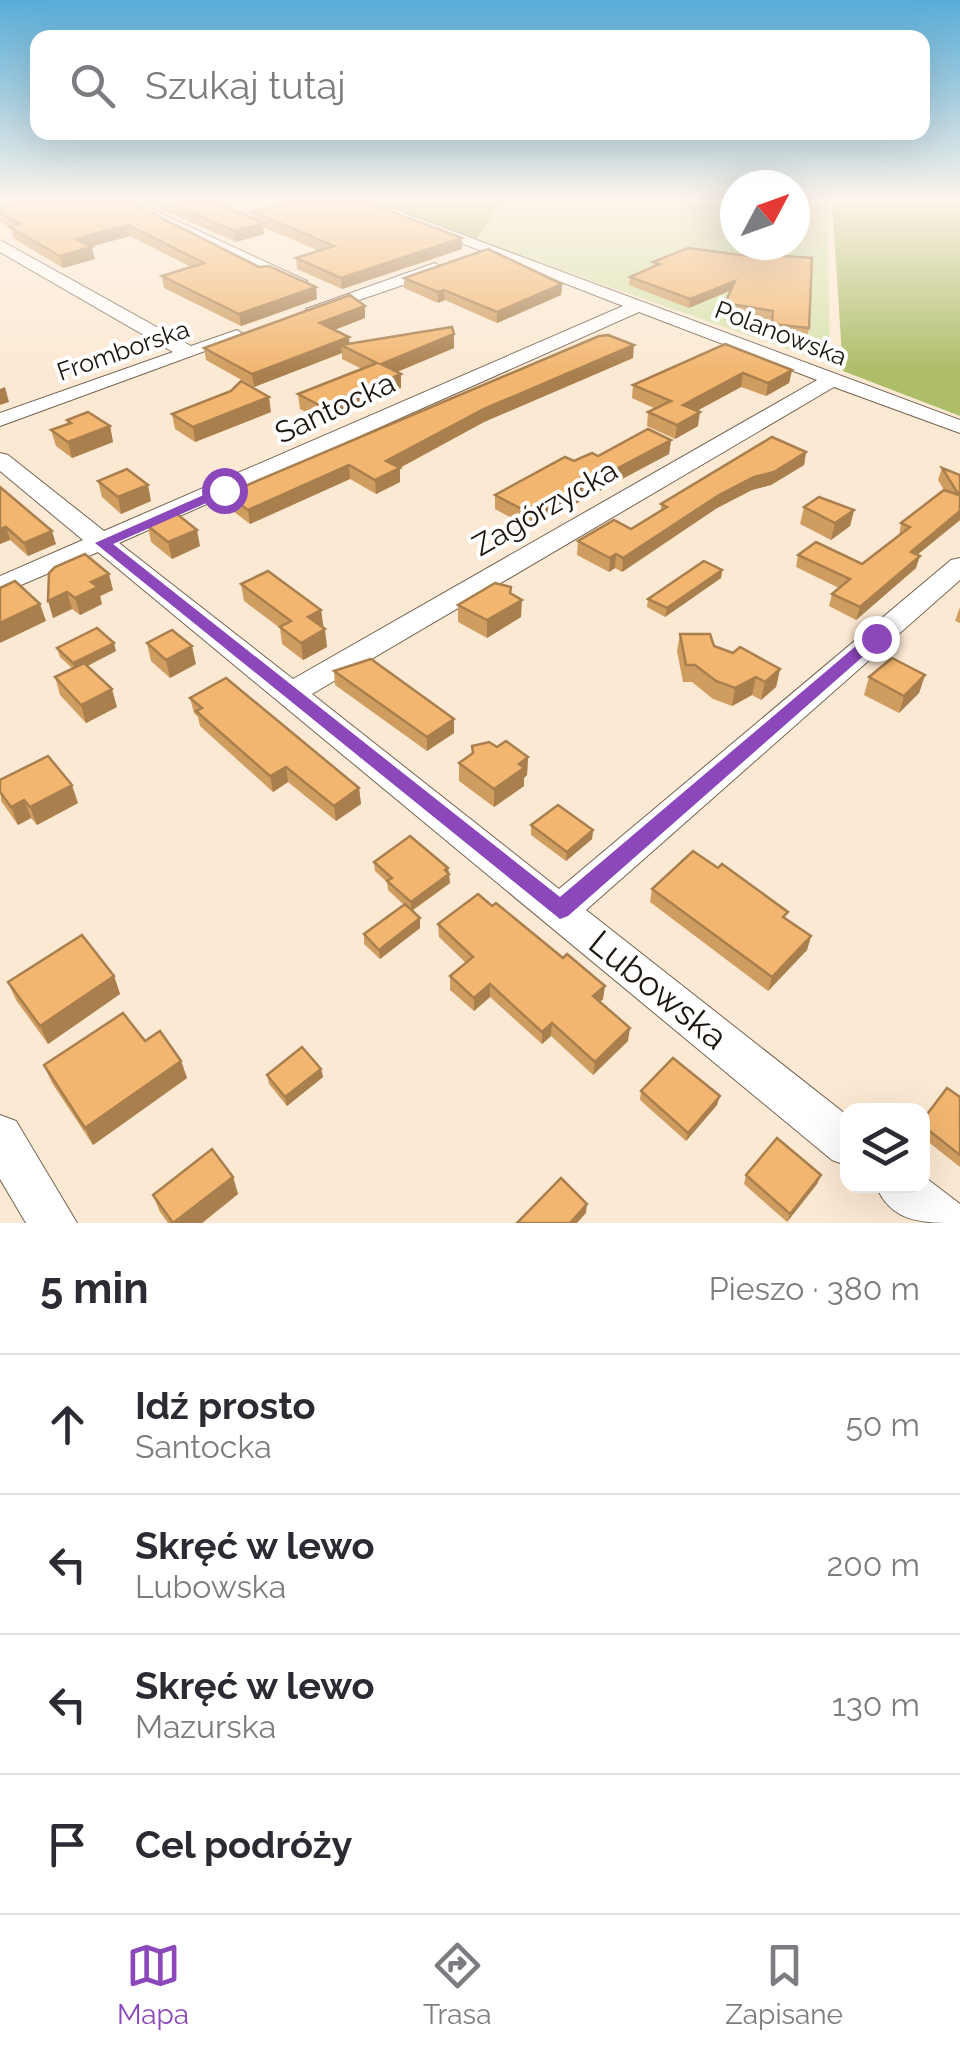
<!DOCTYPE html>
<html lang="pl">
<head>
<meta charset="utf-8">
<style>
	body { margin:0; font-family:Raleway,sans-serif; background:#f2f2f3; color:#2b2b33 }
	.controls { position:absolute; right:30px; bottom:30px; display:grid; overflow:hidden; border-radius:20px; box-shadow:0 10px 40px #0002 }
	.controls button { width:90px; height:90px; display:grid; place-items:center; padding:0; border:0; border-bottom:2px solid #e1e1e2; background:#fff; color:#2b2b33; font:50px sans-serif }
	.compass { position:absolute; left:720px; top:170px; width:90px; height:90px; border-radius:50%; background:#fff; box-shadow:0 10px 40px #0002; rotate:49deg }
	.stop { position:absolute; width:30px; height:30px; margin:-22px; border:8px solid #8c47bb; border-radius:50%; background:#fff }
	.stop.end { background:#8c47bb; border-color:#fff; box-shadow:0 2px 10px #0008 }
	.list { margin:0; padding:0; list-style:none }
	h2 { display:flex; justify-content:space-between; align-items:center; height:130px; margin:0; padding:0 40px; font-size:42px }
	h2 small { font-size:32px; font-weight:400; color:#7c7c81 }
	.list li { display:grid; grid-template-columns:65px 1fr auto; gap:30px; align-items:center; box-sizing:border-box; height:140px; padding:0 40px; border-top:2px solid #e1e1e2 }
	.list b { display:block; font-size:38px; white-space:nowrap }
	.list p { margin:0; font-size:32px; white-space:nowrap; color:#7c7c81 }
	.list em { font-size:32px; font-style:normal; color:#7c7c81 }
	.icon { flex:none; width:55px; height:55px; fill:none; stroke:currentColor; stroke-width:2; stroke-linecap:round; stroke-linejoin:round }
	.map { position:relative; flex:none; width:960px; height:1223px; overflow:hidden }
	.search { position:absolute; background:#fff; box-shadow:0 10px 40px #0002; left:30px; right:30px; top:30px; height:110px; display:flex; align-items:center; gap:25px; box-sizing:border-box; padding:0 35px; border-radius:20px; color:#7c7c81; font-size:38px }
	.sheet { height:690px; background:#fff }
	nav { display:flex; justify-content:space-around; align-items:center; box-sizing:border-box; height:140px; border-top:2px solid #e1e1e2; background:#fff; font-size:28px; color:#7c7c81 }
	nav a { display:grid; justify-items:center; gap:5px }
	nav .on { color:#8c47bb }
	.map>svg:first-child { display:block }
	.green { fill:#d8e3ae }
	.forest { fill:#adbd68 }
	.lines { fill:none; stroke-linecap:round; stroke-linejoin:round }
	.minor-casing { stroke:#756451; stroke-width:2 }
	.minor { fill:#fff; fill-rule:evenodd }
	.wall { fill:#d09d60 }
	.shaded-wall { fill:#a97f4e }
	.building { fill:#f2b670; stroke:#a97f4e; stroke-width:2.5 }
	.route { fill:#8c47bb }
	.labels { text-anchor:middle; stroke-width:8; stroke-linejoin:round; paint-order:stroke }
	.far-street-label { font-size:25px; fill:#1c160e; stroke:#fff }
	.street-label { font-size:30px; fill:#1c160e; stroke:#fff }
	.near-street-label { font-size:35px; fill:#1c160e; stroke:#fff }
</style>
</head>
<body>
<div class="map">
<svg width="960" height="1223" viewBox="0 0 960 1223">
	<rect width="100%" height="100%" fill="#fce9d3"/>
	<polygon class="green" points="503,201 735,201 735,245 795,245 795,201 827,201 830,364 476,240"/>
	<g class="forest">
		<polygon points="370,201 502,201 476,240"/>
		<polygon points="832,201 960,201 960,416 843,371"/>
	</g>
	<g class="lines">
		<defs>
			<g id="minor">
				<polygon points="116,201 134,201 307,281 293,285"/>
				<path d="M353 201H372L960 420V433L834 387 312 694 559 889 951 560 960 558V580L586 910 848 1116V1166L832 1160 98 552 0 594V576L83 540 0 471V453L8 455 104 531 623 306ZM639 312 817 380 293 679 119 543Z"/>
				<polygon points="0,240 191,346 237,330 246,336 0,426 0,413 173,352 0,252"/>
				<polygon points="435,263 443,268 441,272 321,313 309,313 306,309"/>
				<polygon points="0,1115 16,1121 77,1223 26,1223 0,1179"/>
				<path d="M922 1175 960 1204V1223C922 1223 892 1223 876 1186H922Z"/>
			</g>
		</defs>
		<use href="#minor" class="minor-casing"/>
		<use href="#minor" class="minor"/>
	</g>
	<g class="wall">
		<polygon points="128,201 259,267 316,287 317,299 241,326 164,288 162,276 191,267 130,236 90,247 95,259 63,268 13,238 11,228 0,222 0,207"/>
		<polygon points="142,201 214,201 254,218 253,212 462,238 462,249 342,289 297,269 296,258 319,251 263,227 264,234 236,242"/>
		<polygon points="688,248 809,328 807,337 771,333 772,320 724,312 725,303 731,290 689,308 629,285 630,277 652,268 653,262"/>
		<polygon points="404,278 562,284 561,295 497,323 445,300 438,303 404,288"/>
		<polygon points="365,318 334,330 350,343 454,348 397,372 401,388 325,422 300,409 298,394 362,369 342,359 342,353 254,387 206,360 204,348"/>
		<polygon points="725,344 792,370 789,383 766,396 741,387 696,411 698,426 675,439 647,426 648,412 656,409 632,398 633,385"/>
		<polygon points="633,358 484,422 400,468 400,482 376,494 350,479 250,524 229,508 226,494"/>
		<polygon points="271,412 195,442 175,429 172,414"/>
		<polygon points="67,420 110,426 113,442 72,458 56,446 51,430 68,424"/>
		<polygon points="671,440 669,454 530,528 495,509 495,495 574,461"/>
		<polygon points="806,452 804,465 771,485 752,490 717,508 622,572 615,568 609,572 577,555 578,541 631,529 661,511 661,504"/>
		<polygon points="942,468 960,475 960,520 917,555 916,568 856,620 829,606 832,594 839,588 796,567 798,555 862,564 899,536 901,523 944,490 938,480"/>
		<polygon points="98,481 151,501 121,514 102,497"/>
		<polygon points="0,487 56,544 28,556 10,540 0,544"/>
		<polygon points="804,507 854,510 850,526 831,540 800,524"/>
		<polygon points="148,526 200,546 172,559 151,542"/>
		<polygon points="722,570 721,578 665,617 647,607 648,599"/>
		<polygon points="49,573 113,590 100,596 102,604 80,615 72,609 53,618"/>
		<polygon points="241,584 321,610 327,647 303,660 282,644 280,628 244,601"/>
		<polygon points="510,593 521,617 487,638 458,622 458,605"/>
		<polygon points="960,607 960,623 955,621"/>
		<polygon points="680,634 780,669 776,687 761,700 752,695 732,706 713,699 692,682 683,682 677,651"/>
		<polygon points="147,643 196,664 170,678 151,661"/>
		<polygon points="57,648 116,651 87,666 117,707 86,723 60,695 55,677 72,668 60,657"/>
		<polygon points="334,671 454,733 427,751 335,685"/>
		<polygon points="925,675 919,693 899,713 864,695 869,677"/>
		<polygon points="190,698 359,788 361,804 336,821 288,782 273,792 200,726 198,717 194,713"/>
		<polygon points="472,746 497,747 528,757 527,775 524,778 524,786 494,807 459,781 459,763 472,754"/>
		<polygon points="0,780 78,803 37,825 31,818 18,825 1,801"/>
		<polygon points="531,825 593,830 592,839 566,861 531,835"/>
		<polygon points="374,862 448,868 449,874 450,883 412,911 420,928 380,959 364,944 364,934 404,905 388,890 387,882 375,871"/>
		<polygon points="652,889 811,936 807,950 768,991 650,902"/>
		<polygon points="438,924 603,999 600,1002 628,1041 593,1075 551,1036 542,1044 490,997 474,1011 450,990 450,976 466,963 439,937"/>
		<polygon points="114,976 120,994 48,1044 16,1000 8,982"/>
		<polygon points="145,1041 181,1061 187,1078 93,1145 52,1083 44,1065"/>
		<polygon points="321,1069 323,1077 287,1106 269,1084 267,1075"/>
		<polygon points="641,1091 717,1105 686,1141 640,1100"/>
		<polygon points="960,1097 960,1167 922,1137 922,1121"/>
		<polygon points="746,1175 821,1175 817,1184 787,1222 744,1184"/>
		<polygon points="233,1177 238,1194 202,1223 168,1223 160,1212 153,1195"/>
	</g>
	<g class="shaded-wall">
		<polygon points="263,223 264,234 236,242 234,231"/>
		<polygon points="128,225 130,236 78,250 75,239"/>
		<polygon points="462,238 462,249 342,289 341,278"/>
		<polygon points="92,247 95,259 63,268 60,256"/>
		<polygon points="735,281 734,289 689,308 690,299"/>
		<polygon points="562,284 561,295 497,323 497,312"/>
		<polygon points="316,287 317,299 241,326 239,314"/>
		<polygon points="444,290 445,300 438,303 438,292"/>
		<polygon points="365,306 365,318 321,335 320,323"/>
		<polygon points="454,334 454,348 382,378 381,364"/>
		<polygon points="349,337 350,349 341,345 342,353 254,387 252,374"/>
		<polygon points="634,345 633,358 484,422 399,468 400,468 400,482 376,494 375,480 386,461 484,409"/>
		<polygon points="792,370 789,383 766,396 768,383"/>
		<polygon points="743,373 741,387 682,419 683,405"/>
		<polygon points="401,374 401,388 325,422 323,407"/>
		<polygon points="5,387 9,402 0,405 0,389"/>
		<polygon points="269,397 271,412 195,442 193,427"/>
		<polygon points="700,412 698,426 675,439 677,425"/>
		<polygon points="110,426 113,442 72,458 68,442"/>
		<polygon points="671,440 669,454 530,528 531,514"/>
		<polygon points="806,452 804,465 771,485 752,490 717,508 622,572 623,558 719,495"/>
		<polygon points="349,465 350,479 250,524 248,510"/>
		<polygon points="148,485 151,501 121,514 118,497"/>
		<polygon points="854,510 850,526 831,540 835,523"/>
		<polygon points="960,511 960,520 912,559 911,552 916,547"/>
		<polygon points="6,527 10,540 0,544 0,529"/>
		<polygon points="197,530 200,546 172,559 168,542"/>
		<polygon points="52,531 56,544 28,556 24,543"/>
		<polygon points="616,554 615,568 609,572 610,558"/>
		<polygon points="920,556 916,568 856,620 860,607"/>
		<polygon points="722,570 721,578 665,617 667,608"/>
		<polygon points="109,574 113,590 100,596 102,604 80,615 75,598 91,582"/>
		<polygon points="67,592 72,609 53,618 48,601"/>
		<polygon points="522,600 521,617 487,638 487,620"/>
		<polygon points="40,604 46,621 0,643 0,623"/>
		<polygon points="321,610 323,627 308,617"/>
		<polygon points="325,629 327,647 303,660 301,643"/>
		<polygon points="114,643 116,651 76,672 73,663"/>
		<polygon points="192,646 196,664 170,678 166,660"/>
		<polygon points="780,669 776,687 761,700 765,682"/>
		<polygon points="925,675 919,693 899,713 904,696"/>
		<polygon points="756,677 752,695 732,706 735,688"/>
		<polygon points="112,689 117,707 86,723 81,705"/>
		<polygon points="454,719 454,733 427,751 427,737"/>
		<polygon points="528,757 527,775 524,778 524,786 494,807 494,789 519,764"/>
		<polygon points="286,767 288,782 273,792 270,776"/>
		<polygon points="72,785 78,803 37,825 30,807"/>
		<polygon points="359,788 361,804 336,821 334,806"/>
		<polygon points="24,800 31,818 18,825 11,807"/>
		<polygon points="593,830 592,839 566,861 567,852"/>
		<polygon points="448,868 450,883 411,911 411,902"/>
		<polygon points="420,918 420,928 380,959 379,950"/>
		<polygon points="811,936 807,950 768,991 772,977"/>
		<polygon points="114,976 120,994 48,1044 40,1026"/>
		<polygon points="490,984 490,997 474,1011 474,998"/>
		<polygon points="605,986 603,999 592,1010 593,996"/>
		<polygon points="552,1023 551,1036 542,1044 542,1032"/>
		<polygon points="630,1028 628,1041 593,1075 595,1062"/>
		<polygon points="181,1061 187,1078 93,1145 85,1128"/>
		<polygon points="321,1069 323,1077 287,1106 285,1097"/>
		<polygon points="720,1096 717,1105 686,1141 688,1133"/>
		<polygon points="821,1175 817,1184 787,1222 790,1214"/>
		<polygon points="233,1177 238,1194 202,1223 175,1223"/>
		<polygon points="587,1204 586,1213 577,1223 570,1223"/>
	</g>
	<g class="building">
		<polygon points="26,201 128,201 259,267 269,266 316,287 239,314 162,276 204,263 128,225 75,239 92,247 60,256 10,227 20,224 0,213 0,207"/>
		<polygon points="164,201 214,201 263,223 234,231"/>
		<polygon points="296,201 364,201 462,238 341,278 296,258 334,246 253,212"/>
		<polygon points="688,248 756,257 756,254 812,258 809,328 772,324 773,311 725,303 735,281 690,299 630,277 660,264 653,262"/>
		<polygon points="488,249 562,284 497,312 444,290 438,292 404,278"/>
		<polygon points="350,295 365,306 320,323 349,337 252,374 204,348"/>
		<polygon points="452,327 454,334 381,364 401,374 323,407 298,394 377,363 341,345"/>
		<polygon points="608,335 634,345 484,409 386,461 400,468 375,480 349,465 248,510 226,494 599,336"/>
		<polygon points="725,344 792,370 768,383 743,373 683,405 700,412 677,425 648,412 671,401 633,385"/>
		<polygon points="241,381 269,397 193,427 172,414 231,391"/>
		<polygon points="88,412 110,426 68,442 51,430 71,423 67,420"/>
		<polygon points="648,429 671,440 531,514 495,495 565,457 574,461 592,453 598,456"/>
		<polygon points="772,437 806,452 774,472 754,477 719,495 623,558 616,554 610,558 578,541 614,520 631,529 667,507 661,504"/>
		<polygon points="942,468 960,475 960,511 911,552 920,556 860,607 832,594 850,579 798,555 816,542 862,564 910,527 901,523 944,490 959,495"/>
		<polygon points="127,469 148,485 118,497 98,481"/>
		<polygon points="0,487 52,531 24,543 6,527 0,529"/>
		<polygon points="819,497 854,510 835,523 804,507"/>
		<polygon points="177,514 197,530 168,542 148,526"/>
		<polygon points="85,554 109,574 91,582 98,587 75,598 67,592 48,601 49,573 55,567"/>
		<polygon points="704,561 722,570 667,608 648,599"/>
		<polygon points="268,571 321,610 308,617 325,629 301,643 280,627 291,621 241,584"/>
		<polygon points="15,581 40,604 0,623 0,588"/>
		<polygon points="495,583 511,587 510,593 522,600 487,620 458,605"/>
		<polygon points="97,628 114,643 73,663 57,648"/>
		<polygon points="172,630 192,646 166,660 147,643"/>
		<polygon points="680,634 710,634 714,646 733,653 740,647 780,669 765,682 756,677 735,688 716,681 695,665 686,665"/>
		<polygon points="892,658 925,675 904,696 869,677"/>
		<polygon points="371,659 454,719 427,737 334,671"/>
		<polygon points="84,663 112,689 81,705 55,677"/>
		<polygon points="226,678 359,788 334,806 286,767 270,776 196,711 202,708 190,698"/>
		<polygon points="506,741 528,757 519,764 524,768 494,789 459,763 473,753 472,746 489,742 497,747"/>
		<polygon points="48,756 72,785 30,807 24,800 11,807 0,792 0,780"/>
		<polygon points="558,805 593,830 567,852 531,825"/>
		<polygon points="410,836 448,868 445,870 449,874 411,902 387,881 392,878 374,862"/>
		<polygon points="693,851 718,868 722,864 788,912 783,917 811,936 772,977 652,889"/>
		<polygon points="478,894 492,906 496,903 563,958 567,954 605,986 593,996 630,1028 595,1062 552,1023 542,1032 490,984 474,998 450,976 473,957 438,924"/>
		<polygon points="405,904 420,918 379,950 364,934"/>
		<polygon points="82,935 114,976 40,1026 8,982"/>
		<polygon points="123,1013 145,1041 160,1031 181,1061 85,1128 44,1065"/>
		<polygon points="302,1047 321,1069 285,1097 267,1075"/>
		<polygon points="673,1058 720,1096 688,1133 641,1091"/>
		<polygon points="947,1088 960,1097 960,1155 922,1125 922,1121"/>
		<polygon points="777,1138 821,1175 790,1214 746,1175"/>
		<polygon points="212,1149 233,1177 173,1223 153,1195"/>
		<polygon points="561,1178 587,1204 570,1223 517,1223"/>
	</g>
	<linearGradient id="sky" x2="0" y2="1"><stop stop-color="#57acd7"/><stop offset="0.54" stop-color="#fef5eb"/><stop offset="1" stop-color="#fef5eb" stop-opacity="0"/></linearGradient>
	<rect width="960" height="372" fill="url(#sky)"/>
	<polygon class="route" points="224,486 231,490 229,493 113,544 560,897 870,634 882,634 884,638 568,916 560,919 95,543"/>
	<g class="labels">
		<g class="far-street-label">
			<text transform="translate(781 333) rotate(21)" y="9">Polanowska</text>
			<text transform="translate(123 350) rotate(-19)" y="9">Fromborska</text>
		</g>
		<g class="street-label">
			<text transform="translate(335 408) rotate(-25)" y="10">Santocka</text>
			<text transform="translate(545 508) rotate(-30)" y="10">Zagórzycka</text>
		</g>
		<g class="near-street-label">
			<text transform="translate(658 990) rotate(39)" y="12">Lubowska</text>
		</g>
	</g>
</svg>
<div class="controls">
<button><svg class="icon" aria-label="layers" viewBox="0 0 24 24"><path d="M12 4l9 5-9 5-9-5zM3 14l9 5 9-5"/></svg></button>
</div>
<svg class="compass" viewBox="-18 -18 36 36"><path d="M0-13l5 13h-10z" fill="#e53935"/><path d="M0 13l5-13h-10z" fill="#7c7c81"/></svg>
<div class="stop" style="left:224px;top:490px"></div>
<div class="stop end" style="left:876px;top:638px"></div>
<div class="search"><svg class="icon" aria-label="search" viewBox="0 0 24 24"><circle cx="10" cy="10" r="6"/><path d="M15 15l6 6"/></svg>Szukaj tutaj</div>
</div>
<section class="sheet">
<h2>5 min<small>Pieszo · 380 m</small></h2>
<ul class="list">
<li><svg class="icon" aria-label="ahead" viewBox="0 0 24 24"><path d="M12 20V5M6 11l6-6 6 6"/></svg><div><b>Idź prosto</b><p>Santocka</p></div><em>50 m</em></li>
<li><svg class="icon" aria-label="left" viewBox="0 0 24 24"><path d="M17 20v-9H6M10 6l-5 5 5 5"/></svg><div><b>Skręć w lewo</b><p>Lubowska</p></div><em>200 m</em></li>
<li><svg class="icon" aria-label="left" viewBox="0 0 24 24"><path d="M17 20v-9H6M10 6l-5 5 5 5"/></svg><div><b>Skręć w lewo</b><p>Mazurska</p></div><em>130 m</em></li>
<li><svg class="icon" aria-label="arrive" viewBox="0 0 24 24"><path d="M6 21V4h12l-3 4 3 4H6"/></svg><div><b>Cel podróży</b></div></li>
</ul>
</section>
<nav>
<a class="on"><svg class="icon" aria-label="map" viewBox="0 0 24 24"><path d="M3 6l6-2 6 2 6-2v14l-6 2-6-2-6 2zM9 4v14M15 6v14"/></svg>Mapa</a>
<a><svg class="icon" aria-label="directions" viewBox="0 0 24 24"><path d="M12 3l9 9-9 9-9-9zM9 14v-3h6M13 9l2 2-2 2"/></svg>Trasa</a>
<a><svg class="icon" aria-label="saved" viewBox="0 0 24 24"><path d="M7 4h10v16l-5-4-5 4z"/></svg>Zapisane</a>
</nav>
</body>
</html>
